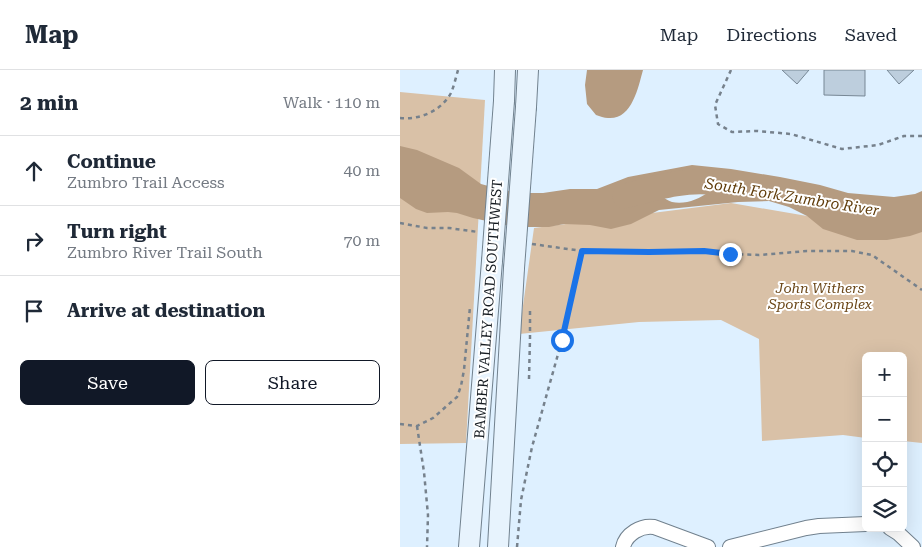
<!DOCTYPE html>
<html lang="en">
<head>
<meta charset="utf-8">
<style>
	body { margin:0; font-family:"Roboto Serif",serif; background:#f2f2f3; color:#1f2937 }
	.controls { position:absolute; right:15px; bottom:15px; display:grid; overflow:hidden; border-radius:8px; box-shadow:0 5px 20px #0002 }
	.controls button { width:45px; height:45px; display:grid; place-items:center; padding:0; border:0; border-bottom:1px solid #e0e1e3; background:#fff; color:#1f2937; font:25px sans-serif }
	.stop { position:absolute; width:15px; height:15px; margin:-11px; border:4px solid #1a73e8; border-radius:50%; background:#fff }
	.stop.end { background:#1a73e8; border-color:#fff; box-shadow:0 1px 5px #0008 }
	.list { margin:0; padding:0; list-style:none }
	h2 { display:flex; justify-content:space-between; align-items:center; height:65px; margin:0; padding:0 20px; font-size:21px }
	h2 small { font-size:16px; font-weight:400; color:#747a83 }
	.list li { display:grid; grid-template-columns:32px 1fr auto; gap:15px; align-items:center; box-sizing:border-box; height:70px; padding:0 20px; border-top:1px solid #e0e1e3 }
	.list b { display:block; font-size:19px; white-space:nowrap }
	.list p { margin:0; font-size:16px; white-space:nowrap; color:#747a83 }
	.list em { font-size:16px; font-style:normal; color:#747a83 }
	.actions { display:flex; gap:10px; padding:15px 20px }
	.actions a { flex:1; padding:11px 0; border:1px solid #111827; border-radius:8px; text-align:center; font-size:18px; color:#111827 }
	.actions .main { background:#111827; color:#fff }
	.icon { flex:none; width:28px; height:28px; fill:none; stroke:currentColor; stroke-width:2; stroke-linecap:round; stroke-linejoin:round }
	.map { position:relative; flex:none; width:522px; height:477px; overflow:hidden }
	header { display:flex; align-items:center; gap:30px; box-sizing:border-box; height:70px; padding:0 25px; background:#fff; border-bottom:1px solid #e0e1e3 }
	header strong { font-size:24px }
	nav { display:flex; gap:28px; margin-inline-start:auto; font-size:18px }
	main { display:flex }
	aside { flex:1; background:#fff }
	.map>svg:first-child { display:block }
	.green { fill:#d9c1a7 }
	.water { fill:#b59b80; fill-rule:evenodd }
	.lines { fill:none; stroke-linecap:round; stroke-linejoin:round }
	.river { stroke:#b59b80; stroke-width:25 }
	.building { fill:#bdcedd; stroke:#778795 }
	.minor-casing { stroke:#71818e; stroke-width:16 }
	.secondary-casing { stroke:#71818e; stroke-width:22 }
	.path { stroke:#76818c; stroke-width:2.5; stroke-dasharray:4 4; stroke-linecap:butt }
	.minor { stroke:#fff; stroke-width:14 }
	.secondary { stroke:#e7f3fd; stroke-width:20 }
	.secondary-bridge-casing { stroke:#71818e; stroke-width:22; stroke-linecap:butt }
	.secondary-bridge { stroke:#e7f3fd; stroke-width:20 }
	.route { stroke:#1a73e8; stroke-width:6 }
	.labels { text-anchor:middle; stroke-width:4; stroke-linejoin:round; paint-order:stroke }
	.park-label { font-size:14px; font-style:italic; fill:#6b4718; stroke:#fff }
	.street-label { font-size:14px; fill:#151b21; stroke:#fff }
	.water-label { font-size:15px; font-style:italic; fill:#613d0b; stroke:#fff }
</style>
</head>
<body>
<header>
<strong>Map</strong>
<nav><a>Map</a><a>Directions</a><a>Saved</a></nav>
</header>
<main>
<aside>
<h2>2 min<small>Walk · 110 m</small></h2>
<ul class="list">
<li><svg class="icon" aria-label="ahead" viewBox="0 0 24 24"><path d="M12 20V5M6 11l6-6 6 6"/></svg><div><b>Continue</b><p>Zumbro Trail Access</p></div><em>40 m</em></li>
<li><svg class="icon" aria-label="right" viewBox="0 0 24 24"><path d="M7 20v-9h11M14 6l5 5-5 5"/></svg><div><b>Turn right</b><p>Zumbro River Trail South</p></div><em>70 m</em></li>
<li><svg class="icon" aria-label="arrive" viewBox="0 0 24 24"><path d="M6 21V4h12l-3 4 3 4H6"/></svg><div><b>Arrive at destination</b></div></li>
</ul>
<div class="actions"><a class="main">Save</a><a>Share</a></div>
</aside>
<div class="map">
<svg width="522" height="477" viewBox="0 0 522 477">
	<rect width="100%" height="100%" fill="#def0ff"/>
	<g class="green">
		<polygon points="0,22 85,30 66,373 0,374"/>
		<polygon points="331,133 407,146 480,165 522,158 522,373 503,371 503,286 466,286 466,368 443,365 362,371 359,269 321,250 239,252 119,264 134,158"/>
	</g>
	<g class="water">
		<path d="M187 0H243C238 18 232 50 208 48 204 48 200 46 196 45L187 34 185 15Z"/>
		<path d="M0 76 17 80 59 98 81 114 103 120 125 123H143L170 119H197L228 107 292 95 331 99 380 107 420 115 448 123 494 127 515 124 522 121V162L510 166 487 170H457L423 159 407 146 389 137 369 131 338 132 259 140 231 154 211 159 190 155 164 154 149 157H122L105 155 73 148 57 143 48 142 27 143 16 139 0 128ZM272 110 301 116 309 122C299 129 285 135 272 132 265 130 260 124 256 120L259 112Z"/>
	</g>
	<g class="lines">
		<path class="river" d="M225 126C255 118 286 108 318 113"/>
	</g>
	<g class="building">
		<polygon points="382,0 409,0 397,14"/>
		<polygon points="424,0 465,0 465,26 424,25"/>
		<polygon points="487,0 514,0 499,14"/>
	</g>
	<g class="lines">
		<defs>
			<g id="minor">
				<polyline points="490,458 498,463 513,477"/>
				<path d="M223 477C226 464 241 455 254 457L308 477"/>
				<polyline points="330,477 406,458 419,456 466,454"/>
			</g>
			<g id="secondary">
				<polyline points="104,31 105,0"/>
				<polyline points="126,37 128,0"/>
				<polyline points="69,477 92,191"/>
				<polyline points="98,477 114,198"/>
			</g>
		</defs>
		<use href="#minor" class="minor-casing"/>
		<use href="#secondary" class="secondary-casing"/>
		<g class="path">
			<polyline points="331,0 315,35 318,54 332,62 357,61 391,64 442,79 478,75 504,66 522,66"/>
			<path d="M0 48C20 50 41 41 51 23 54 16 56 7 58 0"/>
			<polyline points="0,153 27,158 49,158 78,162"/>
			<polyline points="132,174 182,181 249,182 304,181 330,184 359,185 407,181 452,181 472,185 522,220"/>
			<polyline points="129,309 130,268 130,240"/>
			<polyline points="0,354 17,356 33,348 57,327 61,316 64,300 70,237"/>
			<polyline points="17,356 24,402 28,445 27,477"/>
			<polyline points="117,477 121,430 132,377 162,270 182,181"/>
		</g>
		<use href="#minor" class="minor"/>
		<use href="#secondary" class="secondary"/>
		<defs>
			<g id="secondary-bridge">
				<polyline points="92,191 104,31"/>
				<polyline points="114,198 126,37"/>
			</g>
		</defs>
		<use href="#secondary-bridge" class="secondary-bridge-casing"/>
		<use href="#secondary-bridge" class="secondary-bridge"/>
	</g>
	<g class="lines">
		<polyline class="route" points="162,270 182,181 249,182 304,181 330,184"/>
	</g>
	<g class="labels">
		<g class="park-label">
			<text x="420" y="223">John Withers<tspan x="420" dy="16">Sports Complex</tspan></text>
		</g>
		<g class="street-label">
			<text transform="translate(88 239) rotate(-86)" y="5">BAMBER VALLEY ROAD SOUTHWEST</text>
		</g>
		<g class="water-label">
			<text transform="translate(392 127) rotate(9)" y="5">South Fork Zumbro River</text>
		</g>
	</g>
</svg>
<div class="controls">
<button>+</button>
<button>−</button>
<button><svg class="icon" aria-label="locate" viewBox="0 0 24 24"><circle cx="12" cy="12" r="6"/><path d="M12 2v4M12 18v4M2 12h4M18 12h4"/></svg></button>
<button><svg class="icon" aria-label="layers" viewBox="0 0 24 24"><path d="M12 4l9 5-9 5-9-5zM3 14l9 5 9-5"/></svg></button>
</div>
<div class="stop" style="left:162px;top:270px"></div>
<div class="stop end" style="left:330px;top:184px"></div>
</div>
</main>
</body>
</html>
